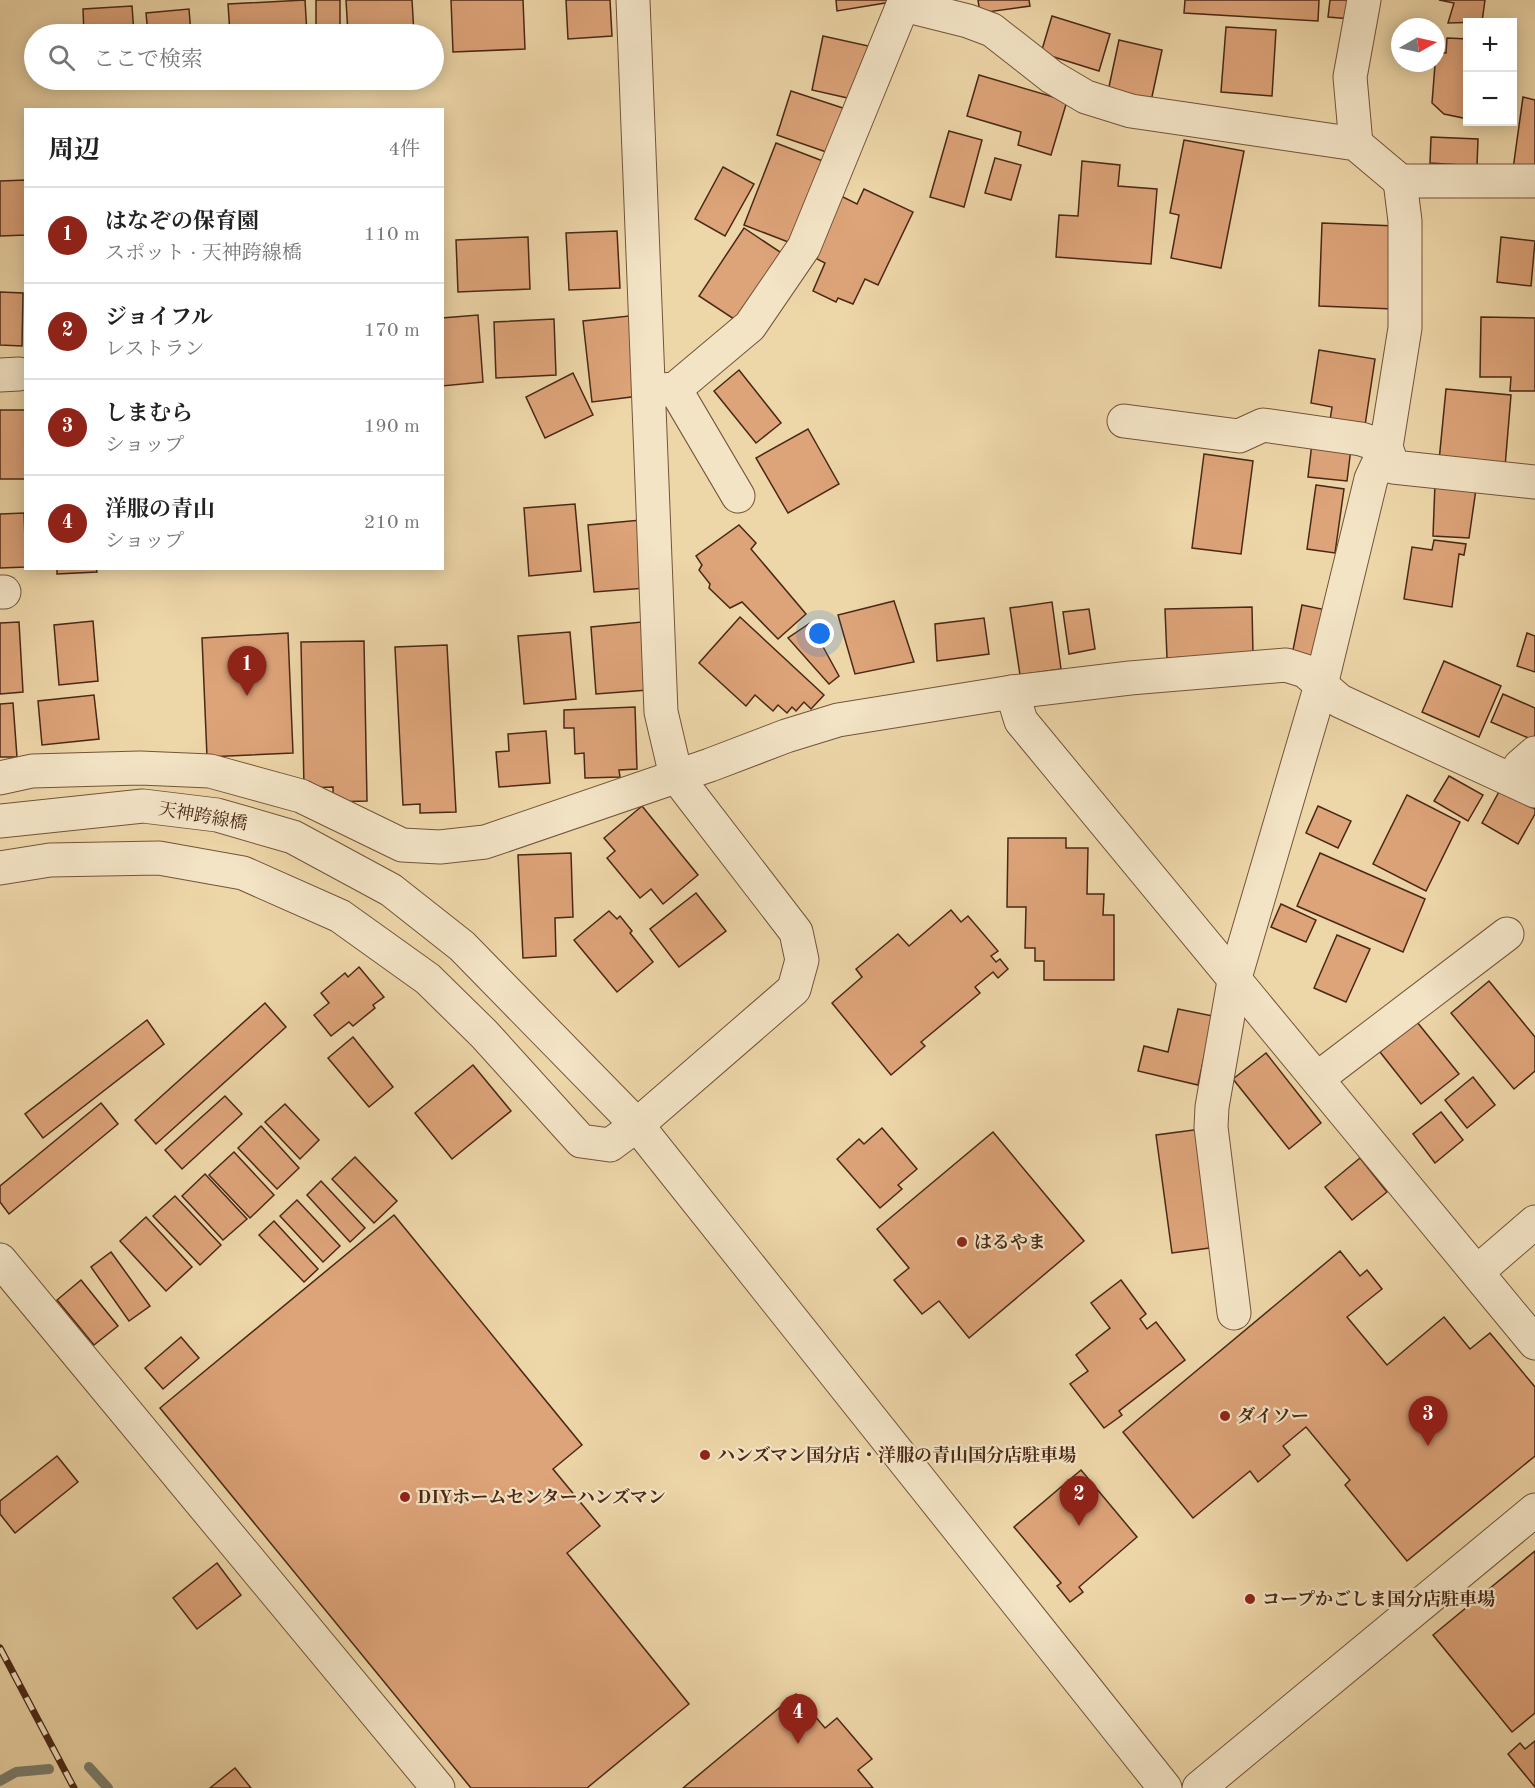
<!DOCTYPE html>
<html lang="ja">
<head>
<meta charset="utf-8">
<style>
	body { margin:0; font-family:"Old Standard TT","Noto Serif JP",serif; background:#f6f6f6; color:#222 }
	.controls { position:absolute; right:18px; top:18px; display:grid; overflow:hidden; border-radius:0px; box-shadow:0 3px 15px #0003 }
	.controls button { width:54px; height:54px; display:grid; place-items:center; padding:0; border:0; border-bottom:2px solid #e0e0e0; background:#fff; color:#222; font:30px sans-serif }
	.compass { position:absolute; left:1391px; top:18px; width:54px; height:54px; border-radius:50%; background:#fff; box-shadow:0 3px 15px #0003; rotate:81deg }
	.you { position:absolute; left:820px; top:634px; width:21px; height:21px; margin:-15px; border:4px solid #fff; border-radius:50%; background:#1a73e8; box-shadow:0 0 0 9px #1a73e833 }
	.badge { display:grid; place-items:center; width:39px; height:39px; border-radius:50%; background:#8f2418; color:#fff; font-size:20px; font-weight:700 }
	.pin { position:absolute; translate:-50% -50px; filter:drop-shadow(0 2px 3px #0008) }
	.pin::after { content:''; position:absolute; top:32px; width:21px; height:18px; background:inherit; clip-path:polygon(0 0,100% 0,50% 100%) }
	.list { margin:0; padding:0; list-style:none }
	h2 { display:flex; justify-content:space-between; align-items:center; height:78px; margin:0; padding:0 24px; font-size:26px }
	h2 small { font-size:20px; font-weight:400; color:#767676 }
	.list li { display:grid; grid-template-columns:39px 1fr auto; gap:18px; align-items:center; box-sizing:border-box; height:96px; padding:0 24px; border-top:2px solid #e0e0e0 }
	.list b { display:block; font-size:22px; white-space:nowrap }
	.list p { margin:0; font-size:20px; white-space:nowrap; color:#767676 }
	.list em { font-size:20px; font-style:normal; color:#767676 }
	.icon { flex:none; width:33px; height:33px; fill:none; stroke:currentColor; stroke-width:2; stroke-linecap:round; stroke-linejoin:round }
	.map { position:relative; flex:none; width:1535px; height:1788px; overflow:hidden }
	.search { position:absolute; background:#fff; box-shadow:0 3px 15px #0003; left:24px; top:24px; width:420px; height:66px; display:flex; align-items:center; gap:15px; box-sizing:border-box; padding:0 21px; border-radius:33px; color:#767676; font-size:22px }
	.panel { position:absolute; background:#fff; box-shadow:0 3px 15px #0003; left:24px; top:108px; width:420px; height:462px; border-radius:0px }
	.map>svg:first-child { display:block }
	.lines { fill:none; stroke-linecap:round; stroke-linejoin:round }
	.stream { stroke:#797f70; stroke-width:10 }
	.building { fill:#dda379; stroke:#4a2816; stroke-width:1.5 }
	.minor-casing { stroke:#73543a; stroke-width:35 }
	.minor { stroke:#f3e4c6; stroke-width:33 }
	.rail-casing { stroke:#4a2816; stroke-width:7 }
	.rail { stroke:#f3e4c6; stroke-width:4.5; stroke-dasharray:14; stroke-linecap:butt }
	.poi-dot { fill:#8f2418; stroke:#f3e4c6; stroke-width:2 }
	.labels { text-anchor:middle; stroke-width:4.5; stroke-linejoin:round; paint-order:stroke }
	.street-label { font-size:18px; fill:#4a2816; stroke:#f3e4c6 }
	.poi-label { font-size:18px; font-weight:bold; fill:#4a2816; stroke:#f3e4c6; text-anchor:start }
</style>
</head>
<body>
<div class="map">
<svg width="1535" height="1788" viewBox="0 0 1535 1788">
	<rect width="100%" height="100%" fill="#edd6a8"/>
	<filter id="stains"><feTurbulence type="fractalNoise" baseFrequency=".00333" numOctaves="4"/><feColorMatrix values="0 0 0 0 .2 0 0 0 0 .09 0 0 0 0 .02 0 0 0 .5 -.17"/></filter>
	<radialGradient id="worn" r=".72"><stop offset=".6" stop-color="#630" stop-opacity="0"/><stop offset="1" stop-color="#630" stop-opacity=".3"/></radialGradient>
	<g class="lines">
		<g class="stream">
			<polyline points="89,1767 108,1788"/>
			<polyline points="0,1781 16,1772 49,1769"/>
		</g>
	</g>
	<g class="building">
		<polygon points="305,0 307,34 230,34 228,4"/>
		<polygon points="316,0 340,0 340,27 316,28"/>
		<polygon points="346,0 412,0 414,34 348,34"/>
		<polygon points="451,0 523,0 525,49 453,52"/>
		<polygon points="566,0 610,0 612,36 568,39"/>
		<polygon points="836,0 891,0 891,2 837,11"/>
		<polygon points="978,0 1029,0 1030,6 980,13"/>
		<polygon points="1185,0 1319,0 1318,21 1184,13"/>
		<polygon points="1330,0 1364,0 1363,20 1328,17"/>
		<polygon points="1439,0 1485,0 1482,22 1448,23 1454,3"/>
		<polygon points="132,6 134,34 84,34 83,9"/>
		<polygon points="189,9 191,34 148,34 146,13"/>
		<polygon points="1052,16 1110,34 1099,71 1041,53"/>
		<polygon points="1226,27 1276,30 1272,96 1221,92"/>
		<polygon points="823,36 873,47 861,101 812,90"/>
		<polygon points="1447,38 1468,39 1468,119 1444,114 1432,103 1436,52 1446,53"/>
		<polygon points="1119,40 1162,50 1150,106 1107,96"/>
		<polygon points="979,75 1067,101 1051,155 1018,145 1021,132 967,116"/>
		<polygon points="791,91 849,110 835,155 777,135"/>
		<polygon points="1523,97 1535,100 1535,170 1513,169"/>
		<polygon points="949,131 982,140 964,207 930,197"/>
		<polygon points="1431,137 1478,139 1477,166 1430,163"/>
		<polygon points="1184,140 1244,151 1221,268 1171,258 1179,215 1170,213"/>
		<polygon points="776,143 828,163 796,245 744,225"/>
		<polygon points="995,158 1021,165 1011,200 985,193"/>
		<polygon points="1082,161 1120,165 1118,186 1157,189 1151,264 1056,257 1059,215 1078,216"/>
		<polygon points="723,167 754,184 725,236 695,219"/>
		<polygon points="26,180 26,235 0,236 0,181"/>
		<polygon points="864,189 913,212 878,285 865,279 853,304 838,298 836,302 813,291 825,263 804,252 833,192 857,204"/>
		<polygon points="1322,223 1396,226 1393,309 1319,306"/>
		<polygon points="744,228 786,256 740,323 699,296"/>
		<polygon points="617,231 620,288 569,290 566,233"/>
		<polygon points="528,237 530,289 458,292 456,240"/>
		<polygon points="1501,237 1535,241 1531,286 1497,282"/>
		<polygon points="0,292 23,293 22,346 0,345"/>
		<polygon points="478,315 483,382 442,386 442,318"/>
		<polygon points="629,316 639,396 592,402 583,321"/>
		<polygon points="1481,317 1535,318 1535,391 1510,391 1511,377 1480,377"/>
		<polygon points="554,319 556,375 496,378 494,322"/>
		<polygon points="1319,350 1375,359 1364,432 1329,427 1332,407 1311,403"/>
		<polygon points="739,370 781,423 756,443 714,391"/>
		<polygon points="573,373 593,415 545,438 526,397"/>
		<polygon points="1446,389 1511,395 1505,467 1439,461"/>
		<rect x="0" y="410" width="26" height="69"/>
		<polygon points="808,429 839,484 788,513 756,458"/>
		<polygon points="1312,443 1351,448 1347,481 1308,477"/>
		<polygon points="1204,454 1253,461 1241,554 1192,548"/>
		<polygon points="1435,483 1476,489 1469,538 1433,536"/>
		<polygon points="1316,485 1344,489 1335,553 1307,549"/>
		<polygon points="575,504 581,571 529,576 524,508"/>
		<polygon points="24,513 26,567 0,568 0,514"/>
		<polygon points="641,520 646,588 594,592 588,525"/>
		<polygon points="739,525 756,543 751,549 806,614 778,639 742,602 730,608 709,588 710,584 699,570 702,565 696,556"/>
		<polygon points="1434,540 1466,544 1464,555 1459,554 1452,607 1404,599 1412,547 1432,550"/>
		<polygon points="57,568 96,568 97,572 57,574"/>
		<polygon points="894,601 914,662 855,674 838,615"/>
		<polygon points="1052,602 1061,669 1020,675 1010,608"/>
		<polygon points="1302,605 1336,612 1325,662 1292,655"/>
		<polygon points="1252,607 1253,655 1167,658 1165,609"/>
		<polygon points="1089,609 1095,649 1069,654 1063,612"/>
		<polygon points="740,617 824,695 811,709 804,702 796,711 792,707 787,713 778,705 773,711 755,695 746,706 699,663"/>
		<polygon points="984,618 989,654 937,661 935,624"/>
		<polygon points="93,621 98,681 59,685 54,625"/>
		<polygon points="19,622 23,692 0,694 0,623"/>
		<polygon points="642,622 648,690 596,694 591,627"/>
		<polygon points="810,623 839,676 829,684 788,638"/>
		<polygon points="570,632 576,699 524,704 518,636"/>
		<polygon points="288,633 293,753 207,757 202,638"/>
		<polygon points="1527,633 1535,636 1535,672 1517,666"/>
		<polygon points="364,641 367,801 333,802 333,787 304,788 301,642"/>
		<polygon points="447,645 456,812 420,813 420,804 403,805 395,647"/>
		<polygon points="1444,661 1501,686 1479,737 1422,712"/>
		<polygon points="1503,694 1535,708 1535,735 1533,740 1491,722"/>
		<polygon points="94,695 99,739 42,745 38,701"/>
		<polygon points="13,703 17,757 0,757 0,704"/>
		<polygon points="635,707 637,769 619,770 620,777 585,778 584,753 575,754 574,728 564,728 564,710"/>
		<polygon points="546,731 550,783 499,787 496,752 509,751 508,734"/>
		<polygon points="1449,776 1483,795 1468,821 1434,801"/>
		<polygon points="1500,790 1535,809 1535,814 1518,844 1482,823"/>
		<polygon points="1407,795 1460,822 1426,891 1373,864"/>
		<polygon points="642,806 698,875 663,904 651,889 640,898 607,858 615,851 604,838"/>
		<polygon points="1318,806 1351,821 1338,848 1306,833"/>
		<polygon points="1008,838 1066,838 1066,848 1088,848 1087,894 1104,894 1103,915 1114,915 1114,980 1044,980 1044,961 1035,961 1035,948 1025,948 1026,907 1007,907"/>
		<polygon points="571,853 573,917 555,918 556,956 523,958 518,855"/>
		<polygon points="1320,853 1425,899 1403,952 1297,906"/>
		<polygon points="696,893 726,931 679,967 650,929"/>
		<polygon points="1281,904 1316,920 1306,942 1271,927"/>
		<polygon points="951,910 961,922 968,916 998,951 991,956 996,962 1000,959 1008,969 998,978 993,972 975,987 980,993 921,1042 925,1046 891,1075 832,1003 862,977 856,969 898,934 909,946"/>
		<polygon points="609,911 617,919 620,916 632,931 630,933 653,962 617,992 574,940"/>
		<polygon points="1337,935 1370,949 1346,1002 1314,988"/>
		<polygon points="359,967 384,997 373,1005 375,1008 353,1026 349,1022 331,1036 314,1015 329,1003 321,993 345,973 348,977"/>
		<polygon points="1489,981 1535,1037 1535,1071 1514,1089 1451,1013"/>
		<polygon points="265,1003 286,1027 156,1144 135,1120"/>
		<polygon points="1178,1009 1213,1016 1198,1085 1138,1071 1144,1046 1168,1052"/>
		<polygon points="147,1020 164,1044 43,1138 25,1114"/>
		<polygon points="1417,1022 1459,1074 1421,1104 1380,1052"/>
		<polygon points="353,1037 393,1087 369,1107 328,1058"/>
		<polygon points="1266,1053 1321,1123 1289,1149 1233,1079"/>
		<polygon points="473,1065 511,1111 452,1159 415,1113"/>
		<polygon points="1473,1077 1495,1105 1467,1128 1445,1100"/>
		<polygon points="225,1096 242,1114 182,1169 165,1150"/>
		<polygon points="101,1103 118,1124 9,1214 0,1202 0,1186"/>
		<polygon points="285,1104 319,1140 300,1159 265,1122"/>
		<polygon points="1441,1112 1463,1140 1435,1163 1413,1134"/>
		<polygon points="261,1126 299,1168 277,1189 238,1148"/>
		<polygon points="882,1128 917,1169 898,1185 902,1189 880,1208 837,1159 859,1139 864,1144"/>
		<polygon points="1201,1129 1217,1247 1172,1253 1156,1135"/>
		<polygon points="993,1132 1084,1241 969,1338 939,1301 922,1314 894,1280 909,1268 877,1229"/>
		<polygon points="234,1152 274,1195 250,1218 209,1175"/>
		<polygon points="355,1157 397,1201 374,1223 332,1179"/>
		<polygon points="1360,1158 1387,1192 1352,1220 1325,1187"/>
		<polygon points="205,1174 247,1219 223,1240 182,1196"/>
		<polygon points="321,1181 365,1228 350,1242 307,1195"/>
		<polygon points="175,1196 221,1245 200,1265 153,1216"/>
		<polygon points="297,1200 340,1246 323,1262 280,1216"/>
		<polygon points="394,1215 582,1445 553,1469 600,1526 567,1553 689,1704 587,1788 471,1788 160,1408"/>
		<polygon points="146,1217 192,1267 166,1291 120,1241"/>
		<polygon points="274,1221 318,1269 304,1282 259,1235"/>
		<polygon points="1340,1251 1360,1276 1367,1270 1382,1289 1347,1317 1387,1365 1444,1317 1470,1349 1490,1333 1535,1387 1535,1456 1407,1561 1345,1485 1350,1480 1306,1427 1283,1446 1290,1455 1258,1482 1250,1471 1193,1518 1123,1432"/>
		<polygon points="111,1252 150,1306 129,1321 91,1267"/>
		<polygon points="81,1280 118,1326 94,1345 57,1300"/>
		<polygon points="1121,1280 1146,1314 1140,1319 1147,1329 1156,1322 1185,1360 1119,1411 1122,1415 1104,1428 1070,1384 1088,1371 1076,1355 1110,1328 1091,1303"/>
		<polygon points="181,1337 199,1358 163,1389 145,1368"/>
		<polygon points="57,1456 78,1482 15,1533 0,1514 0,1501"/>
		<polygon points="1081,1470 1137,1537 1079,1587 1083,1592 1070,1602 1057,1586 1061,1583 1014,1527"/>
		<polygon points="1535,1551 1535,1713 1512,1732 1433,1635"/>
		<polygon points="217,1563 241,1595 197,1629 173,1598"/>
		<polygon points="796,1694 825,1728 837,1718 872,1759 858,1770 873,1788 683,1788"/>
		<polygon points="1535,1741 1535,1787 1508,1754 1520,1743 1525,1749"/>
		<polygon points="235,1768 251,1788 210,1788"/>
	</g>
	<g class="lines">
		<defs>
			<g id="minor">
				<polyline points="905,0 912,7 968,21 992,30 1052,77 1086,97 1131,111 1356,144 1400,181 1535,181"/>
				<polyline points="1356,144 1350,77 1364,0"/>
				<polyline points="0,375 19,374"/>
				<polyline points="675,389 738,496"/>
				<polyline points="649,391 675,389 750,326 804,247 905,0"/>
				<polyline points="1124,421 1239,436 1263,425 1361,439 1386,447 1393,467 1535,482"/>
				<polyline points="0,592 4,592"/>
				<polyline points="1012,692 1130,678 1286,665 1305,671 1340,701 1535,791"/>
				<polyline points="0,778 32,771 140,768 210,771 301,796 402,845 440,847 485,842 710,765 786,736 838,720 1012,692 1021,721 1535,1343"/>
				<polyline points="1513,780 1520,766 1535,753"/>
				<polyline points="0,821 143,806 217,815 293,837 391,890 462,946 637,1125 1165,1788"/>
				<polyline points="0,868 50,860 159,858 243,873 340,916 428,979 484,1034 581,1141 610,1145 637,1125 794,989 802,960 796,932 676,776 661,712 633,0"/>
				<polyline points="1318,1078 1507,934"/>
				<polyline points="0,1260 438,1788"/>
				<polyline points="1477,1272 1535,1222"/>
				<polyline points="1234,1313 1211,1127 1212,1107 1234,981 1321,685 1371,479 1386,447 1405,328 1405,221 1400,181"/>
				<polyline points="1199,1788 1535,1510"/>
			</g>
		</defs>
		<use href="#minor" class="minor-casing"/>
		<use href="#minor" class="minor"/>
		<defs>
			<polyline id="rail" points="0,1648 74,1788"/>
		</defs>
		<use href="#rail" class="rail-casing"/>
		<use href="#rail" class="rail"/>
	</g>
	<g class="poi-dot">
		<circle cx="962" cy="1242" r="6"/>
		<circle cx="1225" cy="1416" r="6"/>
		<circle cx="705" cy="1455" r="6"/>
		<circle cx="405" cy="1497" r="6"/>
		<circle cx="1250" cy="1599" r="6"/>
	</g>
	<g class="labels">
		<g class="street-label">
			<text transform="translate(203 816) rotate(10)" y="6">天神跨線橋</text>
		</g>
		<g class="poi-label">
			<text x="974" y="1248">はるやま</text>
			<text x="1237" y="1422">ダイソー</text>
			<text x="717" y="1461">ハンズマン国分店・洋服の青山国分店駐車場</text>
			<text x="417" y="1503">DIYホームセンターハンズマン</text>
			<text x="1262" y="1605">コープかごしま国分店駐車場</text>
		</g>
	</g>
	<rect width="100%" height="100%" filter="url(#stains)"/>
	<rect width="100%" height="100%" fill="url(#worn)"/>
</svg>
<div class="controls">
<button>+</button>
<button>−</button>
</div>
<svg class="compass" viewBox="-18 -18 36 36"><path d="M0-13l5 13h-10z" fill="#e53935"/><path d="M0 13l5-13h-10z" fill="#767676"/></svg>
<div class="you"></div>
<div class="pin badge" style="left:247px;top:696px">1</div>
<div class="pin badge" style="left:1079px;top:1526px">2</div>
<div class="pin badge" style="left:1428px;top:1446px">3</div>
<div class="pin badge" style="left:798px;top:1744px">4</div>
<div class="search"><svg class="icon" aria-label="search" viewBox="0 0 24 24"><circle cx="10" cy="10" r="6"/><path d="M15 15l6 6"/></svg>ここで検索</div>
<section class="panel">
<h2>周辺<small>4件</small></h2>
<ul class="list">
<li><span class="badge">1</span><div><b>はなぞの保育園</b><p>スポット · 天神跨線橋</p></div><em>110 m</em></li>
<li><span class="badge">2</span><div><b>ジョイフル</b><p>レストラン</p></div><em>170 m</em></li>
<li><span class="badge">3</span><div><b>しまむら</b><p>ショップ</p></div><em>190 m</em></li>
<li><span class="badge">4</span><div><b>洋服の青山</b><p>ショップ</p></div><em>210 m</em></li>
</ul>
</section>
</div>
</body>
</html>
